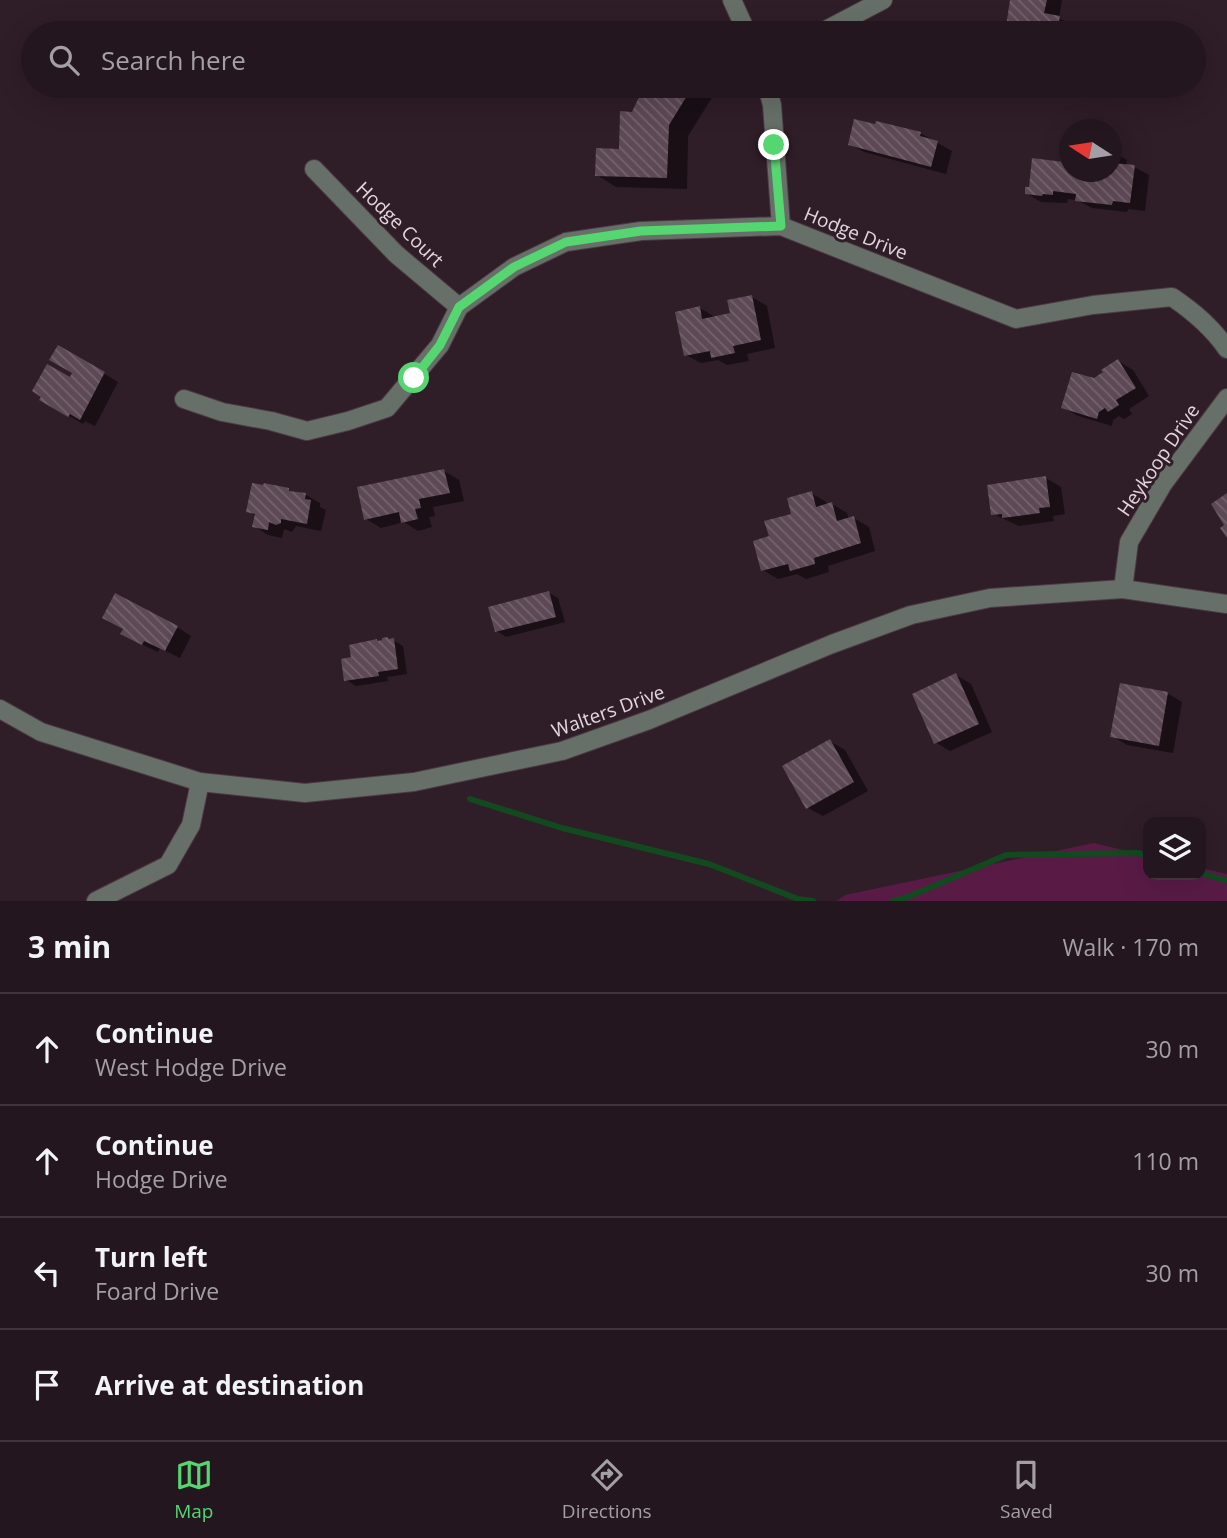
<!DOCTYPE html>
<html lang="en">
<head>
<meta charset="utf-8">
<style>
	body { margin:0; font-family:"Open Sans",sans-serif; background:#2f232b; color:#f1f3f6 }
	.controls { position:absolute; right:21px; bottom:21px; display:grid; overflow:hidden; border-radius:14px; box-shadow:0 7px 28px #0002 }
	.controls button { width:63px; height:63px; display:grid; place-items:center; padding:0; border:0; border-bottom:2px solid #40353c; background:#23161e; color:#f1f3f6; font:35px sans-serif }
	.compass { position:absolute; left:1059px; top:119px; width:63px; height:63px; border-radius:50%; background:#23161e; box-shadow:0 7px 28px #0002; rotate:282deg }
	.stop { position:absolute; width:21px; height:21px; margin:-16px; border:5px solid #55d671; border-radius:50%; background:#fff }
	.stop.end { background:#55d671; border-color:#fff; box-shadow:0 2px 7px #0008 }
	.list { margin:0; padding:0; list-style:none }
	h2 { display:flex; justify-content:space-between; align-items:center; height:91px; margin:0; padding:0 28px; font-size:30px }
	h2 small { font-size:23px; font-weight:400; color:#a39fa4 }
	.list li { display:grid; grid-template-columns:46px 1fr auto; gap:21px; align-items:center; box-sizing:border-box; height:112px; padding:0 28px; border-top:2px solid #40353c }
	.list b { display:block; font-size:26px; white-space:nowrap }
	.list p { margin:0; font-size:23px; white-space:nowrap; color:#a39fa4 }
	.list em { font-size:23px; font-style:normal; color:#a39fa4 }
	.icon { flex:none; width:38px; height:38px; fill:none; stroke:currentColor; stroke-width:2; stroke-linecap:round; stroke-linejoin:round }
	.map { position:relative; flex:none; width:1227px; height:901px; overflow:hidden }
	.search { position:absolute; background:#23161e; box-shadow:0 7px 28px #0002; left:21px; right:21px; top:21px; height:77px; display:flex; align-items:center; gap:18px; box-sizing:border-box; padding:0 24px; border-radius:38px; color:#a39fa4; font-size:26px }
	.sheet { height:539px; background:#23161e }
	nav { display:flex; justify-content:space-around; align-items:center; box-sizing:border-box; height:98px; border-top:2px solid #40353c; background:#23161e; font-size:19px; color:#a39fa4 }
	nav a { display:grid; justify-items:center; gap:4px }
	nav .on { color:#55d671 }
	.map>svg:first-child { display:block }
	.grass { fill:#591b46 }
	.shadow { fill:#0007 }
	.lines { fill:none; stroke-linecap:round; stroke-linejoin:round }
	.stream { stroke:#12491f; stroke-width:6 }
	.building { fill:url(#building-back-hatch) }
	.minor-casing { stroke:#4c3a45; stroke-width:20 }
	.minor { stroke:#677068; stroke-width:18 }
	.route { stroke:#55d671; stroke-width:9 }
	.labels { text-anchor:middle; stroke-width:6; stroke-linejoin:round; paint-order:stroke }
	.street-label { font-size:19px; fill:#e2d5dd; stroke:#2f1d28 }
</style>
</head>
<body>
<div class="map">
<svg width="1227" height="901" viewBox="0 0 1227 901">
	<defs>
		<pattern id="building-back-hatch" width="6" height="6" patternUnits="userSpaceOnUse" patternTransform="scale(1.75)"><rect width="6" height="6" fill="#5d4855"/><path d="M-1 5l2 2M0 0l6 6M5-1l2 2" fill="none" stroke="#74626d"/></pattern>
	</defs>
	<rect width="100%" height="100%" fill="#2f1d28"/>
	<polygon class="grass" points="1094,843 1148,856 1148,875 1201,875 1201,868 1227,874 1227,901 837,901 845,895"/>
	<g class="shadow">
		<polygon points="1012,0 1062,0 1059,18 1074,26 1073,33 1007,33"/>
		<polygon points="646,86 696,86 713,96 688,136 687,189 616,187 597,175 620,150 639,97"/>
		<polygon points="920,133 952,151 946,174 864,152 850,144"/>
		<polygon points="1112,151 1127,160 1126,166 1134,167 1149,175 1145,211 1128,209 1127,212 1092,208 1077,200 1068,199 1067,203 1041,202 1026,193 1070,172 1112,172"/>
		<polygon points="752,297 767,306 775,348 747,354 749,361 727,365 718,360 701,363 686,355 700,308 715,317 732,314"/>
		<polygon points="59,347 118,382 95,426 85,421 83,424 41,400 70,379 74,373"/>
		<polygon points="1118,361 1133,370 1149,396 1129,409 1132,414 1124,419 1119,416 1113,420 1112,426 1078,416 1063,407"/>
		<polygon points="444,471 459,480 464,501 433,507 435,516 429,517 432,527 418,531 404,522 381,528 366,519"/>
		<polygon points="1046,478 1061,487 1065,514 1053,516 1054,521 1019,526 993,514"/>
		<polygon points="288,490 294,494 306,495 320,503 320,507 326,510 321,531 296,526 292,532 284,529 282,538 268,535 254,526 256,516 248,511"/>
		<polygon points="811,493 826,502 827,506 832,504 847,513 849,520 854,518 869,527 875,551 828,566 829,572 806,579 797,574 778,579 763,570 771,538"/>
		<polygon points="549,593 558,598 565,622 506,637 497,631"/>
		<polygon points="177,627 191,636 180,658 160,648 158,652 137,642"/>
		<polygon points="393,640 403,646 407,674 387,677 388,681 356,686 346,680 353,659"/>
		<polygon points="956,675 971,684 992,732 950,751 935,742"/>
		<polygon points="1167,693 1182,702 1173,753 1127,745 1112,736"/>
		<polygon points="830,741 845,750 868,791 823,816 808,808"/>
	</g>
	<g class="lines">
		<g class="stream">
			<polyline points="470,799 562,828 709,864 798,899 813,901"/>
			<polyline points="1201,873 1227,881"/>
			<polyline points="893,901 908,897 1006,855 1139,853 1148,857"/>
		</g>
	</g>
	<g class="building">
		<polygon points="1010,0 1047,0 1044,13 1060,16 1057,33 1005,33"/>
		<polygon points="644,86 693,86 669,125 667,178 595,176 596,148 619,149 620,111 632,112"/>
		<polygon points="854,119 875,124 876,121 921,132 920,136 938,141 931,167 848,145"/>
		<polygon points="1032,158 1064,162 1065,158 1070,158 1070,172 1112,172 1112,163 1135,165 1130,203 1113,201 1112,205 1075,201 1076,194 1053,191 1053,195 1043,194 1042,196 1025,194 1025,187 1029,187"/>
		<polygon points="752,295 761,340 733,346 735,353 711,358 710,351 684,356 675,312 700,306 702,319 730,313 727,300"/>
		<polygon points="58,345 105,372 80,420 70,414 68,417 39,400 41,397 32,391 47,364 70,377 72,373 49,360"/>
		<polygon points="1118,359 1136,388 1116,400 1119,405 1108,412 1105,408 1099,412 1097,419 1061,408 1072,372 1094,378 1103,372 1101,370"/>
		<polygon points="444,469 450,493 419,499 421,508 415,509 418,519 401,523 399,512 364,520 357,487"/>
		<polygon points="1046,476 1050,507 1039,508 1040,513 1002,518 1002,514 991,515 987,485"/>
		<polygon points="252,483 263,485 264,483 289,488 289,491 306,493 305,499 311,500 307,524 281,519 281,523 276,525 269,522 268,530 252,527 255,514 246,512"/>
		<polygon points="812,491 816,507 832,502 837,521 854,516 861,543 814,558 815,564 790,571 788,564 761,571 753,541 769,536 764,521 791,514 787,498"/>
		<polygon points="1227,493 1227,538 1220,528 1224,525 1211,504"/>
		<polygon points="549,591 556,617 495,632 488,607"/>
		<polygon points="115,593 178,626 165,651 144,641 142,645 120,634 123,629 102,618"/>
		<polygon points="388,637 388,639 394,638 398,669 378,672 379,676 344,681 341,659 351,657 349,645 377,639 377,641 382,640 382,638"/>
		<polygon points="956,673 979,724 934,744 912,694"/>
		<polygon points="1120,683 1168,692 1159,746 1110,737"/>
		<polygon points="830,739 854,782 806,809 782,766"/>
	</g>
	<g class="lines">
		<defs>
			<g id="minor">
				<polyline points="732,0 747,33"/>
				<polyline points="820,33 883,0"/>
				<polyline points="767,86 772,105 781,226"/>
				<polyline points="314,169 396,254 459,307"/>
				<path d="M184 399 222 412 271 421 307 431 348 421 387 408 440 345 459 307 514 267 566 242 641 231 781 226 1016 319 1093 305 1172 297C1194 312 1212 327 1227 349"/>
				<polyline points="1123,589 1129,542 1163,484 1227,398"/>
				<polyline points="0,709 41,732 200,782 305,793 414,782 562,751 649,720 832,644 911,615 990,598 1123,589 1227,604"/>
				<polyline points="96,901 168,865 191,825 200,782"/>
			</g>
		</defs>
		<use href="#minor" class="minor-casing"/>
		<use href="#minor" class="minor"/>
	</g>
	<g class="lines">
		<polyline class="route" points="414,378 440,345 459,307 514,267 566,242 641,231 781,226 774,145"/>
	</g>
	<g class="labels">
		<g class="street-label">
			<text transform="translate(400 224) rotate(44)" y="7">Hodge Court</text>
			<text transform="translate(856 233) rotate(22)" y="7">Hodge Drive</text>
			<text transform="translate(1158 460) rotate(-56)" y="7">Heykoop Drive</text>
			<text transform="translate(608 711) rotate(-20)" y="7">Walters Drive</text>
		</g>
	</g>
</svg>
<div class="controls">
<button><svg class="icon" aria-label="layers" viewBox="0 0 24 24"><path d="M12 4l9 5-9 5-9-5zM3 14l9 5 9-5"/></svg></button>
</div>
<svg class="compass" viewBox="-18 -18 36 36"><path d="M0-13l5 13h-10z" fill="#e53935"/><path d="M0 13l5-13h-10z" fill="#a39fa4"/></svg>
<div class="stop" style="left:414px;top:378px"></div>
<div class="stop end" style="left:774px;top:145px"></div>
<div class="search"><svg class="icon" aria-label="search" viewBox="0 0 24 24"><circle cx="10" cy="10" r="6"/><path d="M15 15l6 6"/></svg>Search here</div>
</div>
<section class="sheet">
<h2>3 min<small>Walk · 170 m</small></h2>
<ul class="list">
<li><svg class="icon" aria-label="ahead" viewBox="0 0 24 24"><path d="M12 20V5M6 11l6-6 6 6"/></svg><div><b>Continue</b><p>West Hodge Drive</p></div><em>30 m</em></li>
<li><svg class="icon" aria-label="ahead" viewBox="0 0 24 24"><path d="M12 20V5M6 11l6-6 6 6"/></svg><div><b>Continue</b><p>Hodge Drive</p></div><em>110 m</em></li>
<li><svg class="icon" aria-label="left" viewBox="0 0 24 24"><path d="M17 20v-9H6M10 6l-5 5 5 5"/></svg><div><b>Turn left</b><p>Foard Drive</p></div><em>30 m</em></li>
<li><svg class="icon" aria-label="arrive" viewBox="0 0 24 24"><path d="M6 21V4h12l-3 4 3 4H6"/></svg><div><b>Arrive at destination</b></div></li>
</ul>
</section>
<nav>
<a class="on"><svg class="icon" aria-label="map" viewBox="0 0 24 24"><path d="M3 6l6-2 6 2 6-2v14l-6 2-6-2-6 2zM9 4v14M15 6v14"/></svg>Map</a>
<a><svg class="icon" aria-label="directions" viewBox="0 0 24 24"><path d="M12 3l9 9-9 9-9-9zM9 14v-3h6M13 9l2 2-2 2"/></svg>Directions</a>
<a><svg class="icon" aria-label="saved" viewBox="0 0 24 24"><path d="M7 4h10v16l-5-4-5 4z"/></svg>Saved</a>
</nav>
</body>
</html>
